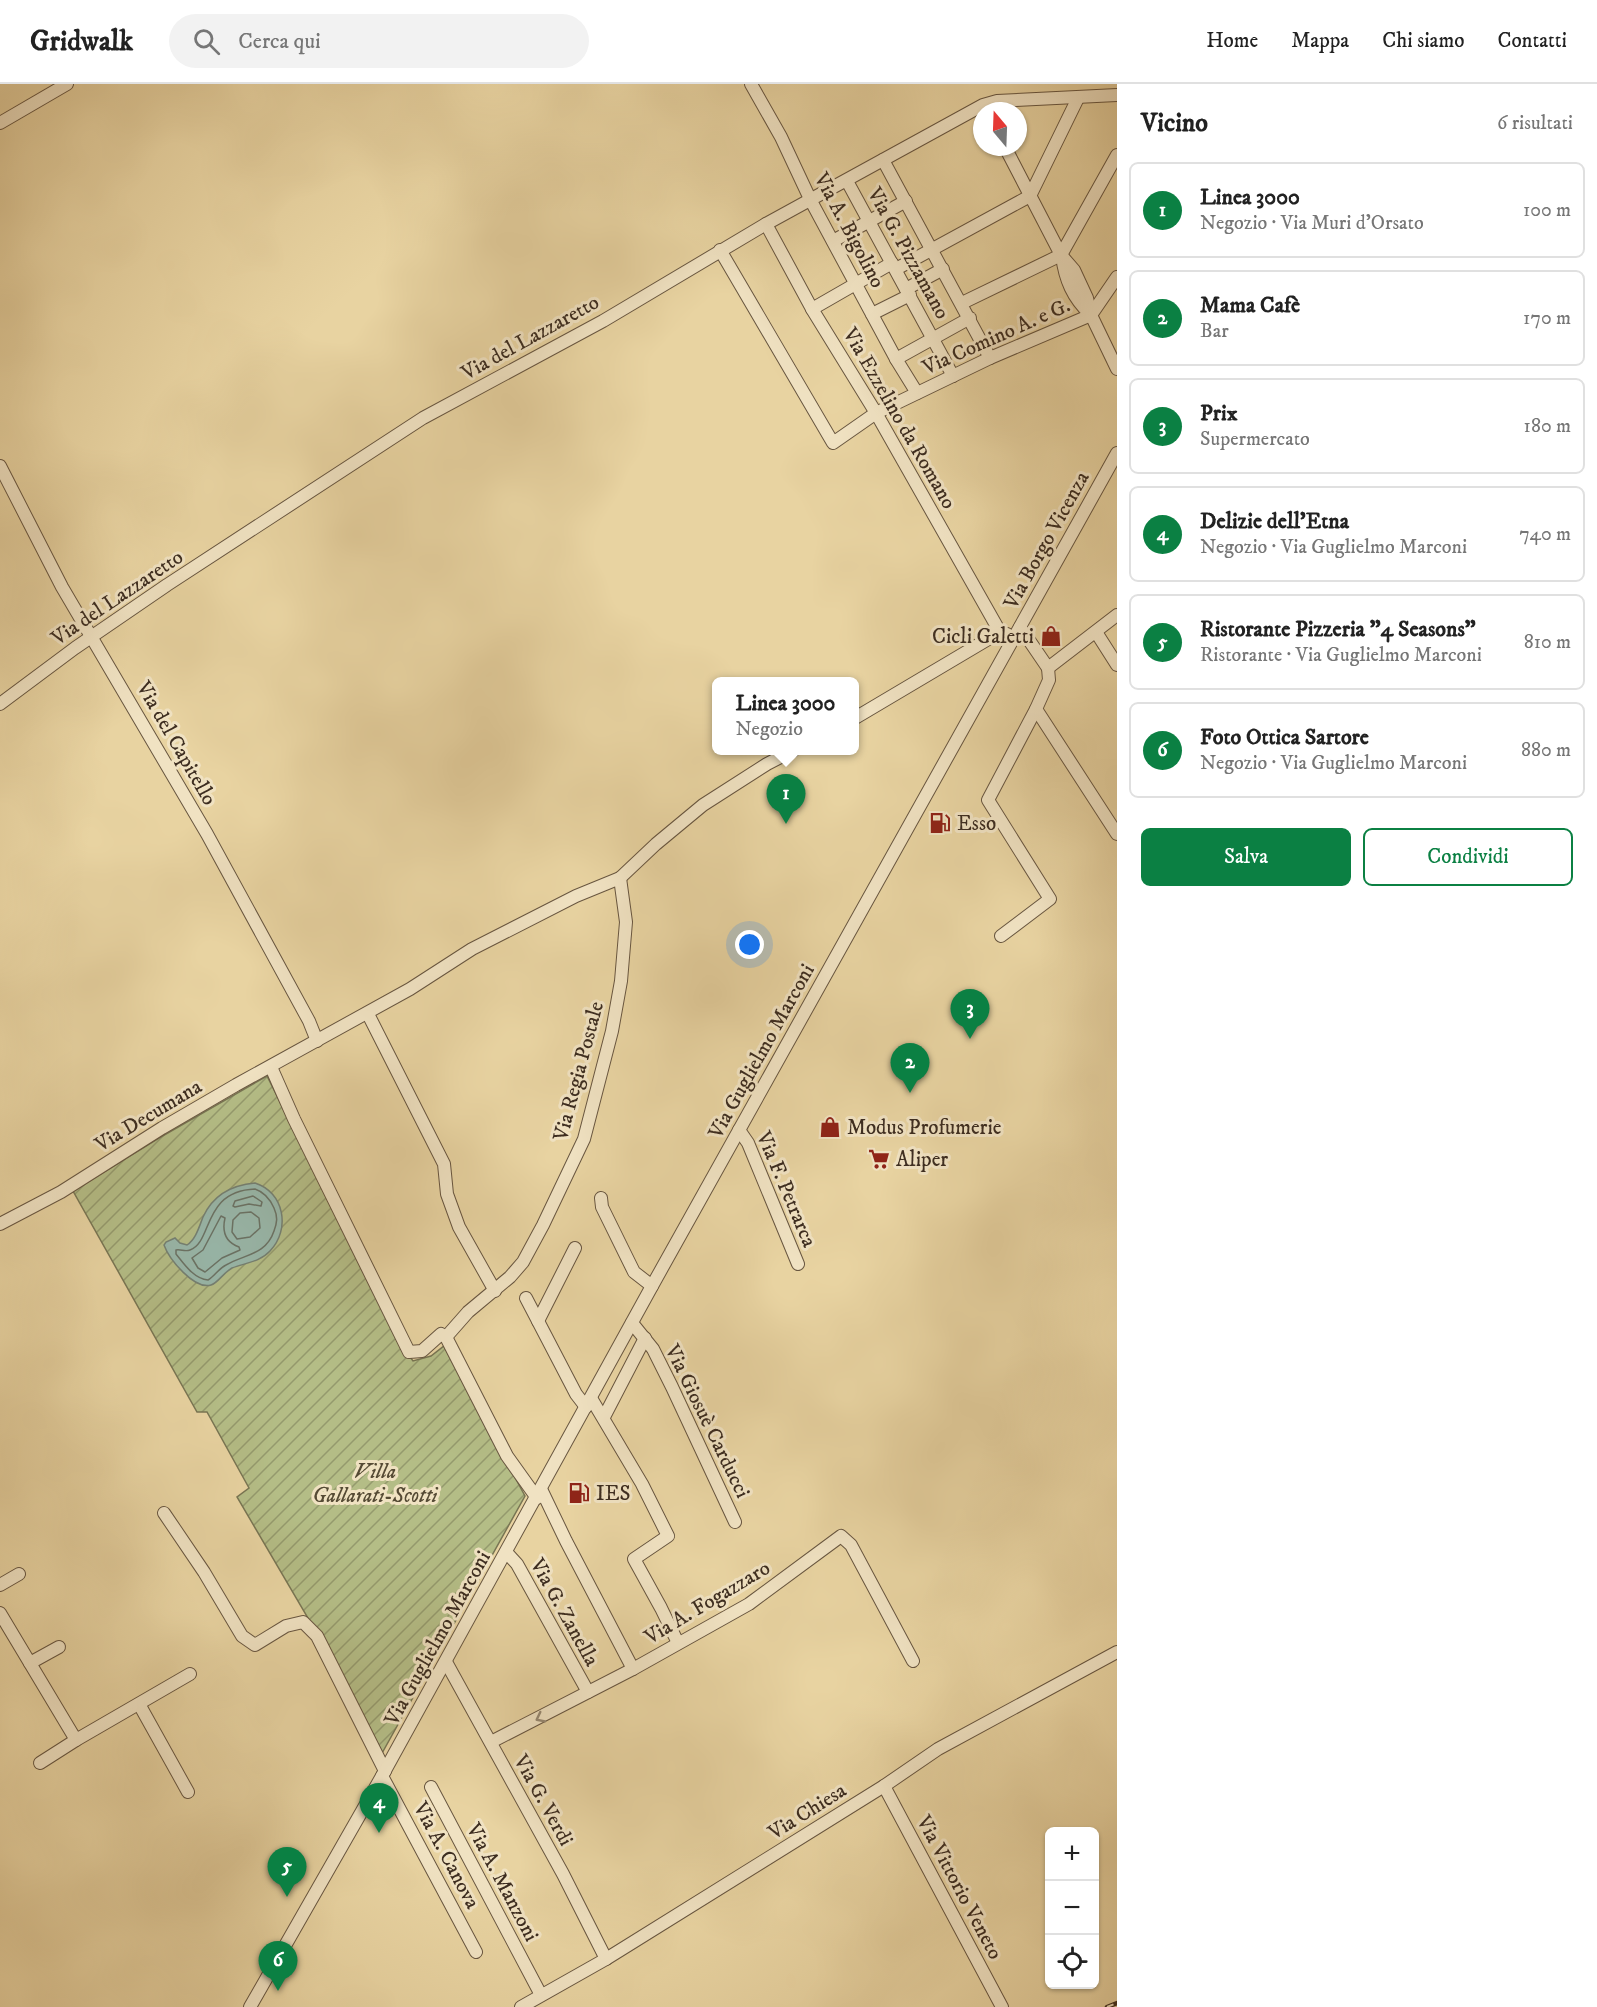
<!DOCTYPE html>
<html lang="it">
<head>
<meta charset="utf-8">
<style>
	body { margin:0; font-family:"IM FELL DW Pica",serif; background:#f2f2f2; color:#222 }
	.controls { position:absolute; right:18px; bottom:18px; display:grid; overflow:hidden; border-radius:9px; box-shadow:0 2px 4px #0004 }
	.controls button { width:54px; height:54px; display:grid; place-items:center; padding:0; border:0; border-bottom:2px solid #e0e0e0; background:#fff; color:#222; font:30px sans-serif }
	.compass { position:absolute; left:973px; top:18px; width:54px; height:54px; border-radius:50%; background:#fff; box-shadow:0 2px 4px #0004; rotate:341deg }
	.you { position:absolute; left:750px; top:861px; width:21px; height:21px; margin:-15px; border:4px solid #fff; border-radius:50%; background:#1a73e8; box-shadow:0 0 0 9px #1a73e833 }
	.badge { display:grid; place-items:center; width:39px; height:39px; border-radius:50%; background:#0b8043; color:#fff; font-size:20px; font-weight:700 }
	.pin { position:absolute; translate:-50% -50px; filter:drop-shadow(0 2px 3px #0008) }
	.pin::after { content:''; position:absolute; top:32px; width:21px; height:18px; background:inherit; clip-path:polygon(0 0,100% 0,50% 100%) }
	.popup { position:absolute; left:712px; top:593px; width:147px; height:78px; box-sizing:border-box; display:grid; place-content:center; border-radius:9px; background:#fff; filter:drop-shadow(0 2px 4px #0005); font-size:20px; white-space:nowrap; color:#767676 }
	.popup b { font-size:22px; color:#222 }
	.popup::after { content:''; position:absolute; left:50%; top:100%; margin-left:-12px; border:12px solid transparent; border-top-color:#fff }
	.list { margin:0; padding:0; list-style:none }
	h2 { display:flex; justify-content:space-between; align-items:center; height:78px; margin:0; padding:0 24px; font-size:26px }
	h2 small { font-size:20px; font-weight:400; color:#767676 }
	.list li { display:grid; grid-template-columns:39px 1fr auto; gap:18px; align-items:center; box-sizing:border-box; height:96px; margin:0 12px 12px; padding:0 12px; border:2px solid #e0e0e0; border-radius:9px }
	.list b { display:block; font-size:22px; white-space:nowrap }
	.list p { margin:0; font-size:20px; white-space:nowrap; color:#767676 }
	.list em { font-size:20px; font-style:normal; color:#767676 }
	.actions { display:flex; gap:12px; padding:18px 24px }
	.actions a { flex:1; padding:14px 0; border:2px solid #0b8043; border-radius:9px; text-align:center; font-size:21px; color:#0b8043 }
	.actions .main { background:#0b8043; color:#fff }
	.icon { flex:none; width:33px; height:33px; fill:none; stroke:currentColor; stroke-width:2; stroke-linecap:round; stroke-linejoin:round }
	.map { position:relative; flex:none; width:1117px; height:1923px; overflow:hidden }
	header { display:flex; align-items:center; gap:36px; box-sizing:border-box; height:84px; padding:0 30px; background:#fff; border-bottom:2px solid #e0e0e0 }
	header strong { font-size:28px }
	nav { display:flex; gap:33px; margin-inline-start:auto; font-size:21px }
	.search { width:420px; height:54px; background:#f2f2f2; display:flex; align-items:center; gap:15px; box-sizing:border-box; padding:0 21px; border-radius:33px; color:#767676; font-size:22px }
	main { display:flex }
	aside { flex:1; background:#fff }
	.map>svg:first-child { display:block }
	.garden { fill:url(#garden-furrows); stroke:#787553; stroke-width:1.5 }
	.water { fill:#98b7aa; stroke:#748073; stroke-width:1.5 }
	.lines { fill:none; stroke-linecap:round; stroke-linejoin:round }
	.shore { stroke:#6a7265; stroke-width:1.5 }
	.minor-casing { stroke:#685640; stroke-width:14 }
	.minor { stroke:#f0e2c2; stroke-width:12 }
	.rail-casing { stroke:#3d2d20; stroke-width:4.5 }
	.rail { stroke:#f0e2c2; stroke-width:2; stroke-dasharray:7; stroke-linecap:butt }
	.oneway { stroke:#968871 }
	.labels { text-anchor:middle; stroke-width:6; stroke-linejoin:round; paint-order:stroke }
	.street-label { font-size:21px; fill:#3d2d20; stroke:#f0e2c2 }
	.poi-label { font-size:21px; fill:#3d2d20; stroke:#f0e2c2; text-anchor:start }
	.park-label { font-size:21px; font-style:italic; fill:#554a34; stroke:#f0e2c2 }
</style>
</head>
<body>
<header>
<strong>Gridwalk</strong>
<div class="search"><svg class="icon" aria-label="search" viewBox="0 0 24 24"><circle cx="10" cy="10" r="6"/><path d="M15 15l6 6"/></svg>Cerca qui</div>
<nav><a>Home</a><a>Mappa</a><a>Chi siamo</a><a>Contatti</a></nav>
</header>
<main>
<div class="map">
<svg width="1117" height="1923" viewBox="0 0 1117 1923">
	<defs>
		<pattern id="garden-furrows" width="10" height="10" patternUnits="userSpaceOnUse" patternTransform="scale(1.5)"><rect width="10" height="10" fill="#b4bd86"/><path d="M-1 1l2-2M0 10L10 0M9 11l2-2" fill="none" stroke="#949a6d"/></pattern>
	</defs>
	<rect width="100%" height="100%" fill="#e8d3a1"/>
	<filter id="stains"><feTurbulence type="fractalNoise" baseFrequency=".00333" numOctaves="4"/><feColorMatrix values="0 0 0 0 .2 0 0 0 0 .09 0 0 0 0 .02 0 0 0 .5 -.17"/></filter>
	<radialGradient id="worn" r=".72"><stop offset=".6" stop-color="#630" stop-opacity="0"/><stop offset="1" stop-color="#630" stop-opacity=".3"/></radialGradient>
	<polygon class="garden" points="267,992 401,1261 413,1277 431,1272 444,1262 525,1412 381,1671 315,1546 237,1413 249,1404 207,1328 197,1328 73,1107 159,1054"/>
	<path class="water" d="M255 1099C284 1108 291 1145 270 1167 260 1178 245 1179 232 1184 223 1189 218 1199 211 1201 194 1206 169 1175 164 1161L166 1158 175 1154 180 1159 187 1161C196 1155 199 1143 203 1133 213 1111 232 1101 255 1099Z"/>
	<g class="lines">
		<g class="shore">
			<path d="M255 1105C264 1108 270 1115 274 1124 278 1133 277 1139 274 1147 266 1171 245 1170 226 1181 218 1185 215 1192 208 1196 194 1195 184 1180 176 1170V1166C181 1165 185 1168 190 1166 213 1158 202 1107 255 1105Z"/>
			<polygon points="253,1112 262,1118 261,1122 249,1120 235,1123 233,1122 235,1117"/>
			<polygon points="251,1128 259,1134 260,1144 250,1153 237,1155 232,1148 233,1136 240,1129"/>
			<path d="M221 1132 225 1134C222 1147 225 1158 239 1163L240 1166 222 1174 205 1188 198 1184 192 1174 203 1166Z"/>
		</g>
		<defs>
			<g id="minor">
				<polyline points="751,0 781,53 811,117 896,275 917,309"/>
				<polyline points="0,39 67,0"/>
				<polyline points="1005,63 1061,171 1074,186 1087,214 1091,231 1117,285"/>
				<polyline points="883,76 990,274"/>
				<polyline points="847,97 953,292"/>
				<polyline points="766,140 812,225 876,329 1000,548"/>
				<polyline points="833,157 906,117"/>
				<polyline points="720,166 833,359 876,329 990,274 1091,231 1117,193"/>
				<path d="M1062 172C1065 196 1073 214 1090 230"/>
				<polyline points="896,185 1030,112 1078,14"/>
				<polyline points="906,205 943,185"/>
				<polyline points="962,219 1061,171 1117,71"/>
				<polyline points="812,225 892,179"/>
				<polyline points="872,230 910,211"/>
				<polyline points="896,275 970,234"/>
				<polyline points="0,382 62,503 207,750 309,937 317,957"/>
				<polyline points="1020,543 1048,584 1117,531"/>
				<polyline points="1096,548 1117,581"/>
				<polyline points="0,620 75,564 167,501 423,334 603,237 766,140 983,21 997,17 1117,11"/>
				<polyline points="1036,625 1117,750"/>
				<polyline points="855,634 1000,548 1007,550"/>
				<polyline points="1001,852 1050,815 988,716 1036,625 1049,596 1048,584"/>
				<polyline points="368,930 444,1080 447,1110 459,1143 495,1207"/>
				<polyline points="271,983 294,1035 409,1268 422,1267 441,1250 446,1253 507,1372 537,1414"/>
				<polyline points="739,1046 748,1059 798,1180"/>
				<polyline points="601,1114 602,1123 634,1188 652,1202"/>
				<polyline points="0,1140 61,1108 162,1044 236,1001 410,905 472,865 576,812 620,794 656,760 703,721 767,680 794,666"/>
				<polyline points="526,1214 576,1310 586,1323"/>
				<polyline points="538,1237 575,1164"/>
				<polyline points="632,1239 653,1265 672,1303 735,1438"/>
				<polyline points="446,1253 468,1228 510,1193 523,1178 543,1141 584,1055 612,947 621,897 626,838 620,794"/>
				<polyline points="591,1314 642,1400 668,1452 634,1475 661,1524 678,1559"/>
				<polyline points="604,1333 645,1254"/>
				<polyline points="541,1405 566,1457 633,1585"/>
				<polyline points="164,1429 204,1488 242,1552 255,1561 286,1542 303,1538 317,1552 385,1687"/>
				<polyline points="506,1468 517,1480 588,1608"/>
				<polyline points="0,1501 19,1490"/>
				<polyline points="0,1529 76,1656 190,1590"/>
				<polyline points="446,1578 563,1790 606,1875"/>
				<polyline points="30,1579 59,1563"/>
				<polyline points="139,1620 188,1708"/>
				<polyline points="491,1658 633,1585 749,1520 841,1452 851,1461 913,1577"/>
				<polyline points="40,1679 76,1656"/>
				<polyline points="382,1692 476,1868"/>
				<polyline points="884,1702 1002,1923"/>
				<polyline points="431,1703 541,1911"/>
				<polyline points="250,1923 382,1692 652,1202 1117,369"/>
				<polyline points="521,1923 606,1875 884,1702 938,1665 1117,1568"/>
			</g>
		</defs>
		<use href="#minor" class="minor-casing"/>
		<use href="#minor" class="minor"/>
		<defs>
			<polyline id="rail" points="1107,1923 1117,1919"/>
		</defs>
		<use href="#rail" class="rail-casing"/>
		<use href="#rail" class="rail"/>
	</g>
	<defs><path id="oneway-chevron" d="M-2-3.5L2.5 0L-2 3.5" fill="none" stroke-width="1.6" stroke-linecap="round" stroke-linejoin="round" transform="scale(1.5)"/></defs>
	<use class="oneway" href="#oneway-chevron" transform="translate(540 1634) rotate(153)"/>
	<defs>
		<symbol id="shop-bare" viewBox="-9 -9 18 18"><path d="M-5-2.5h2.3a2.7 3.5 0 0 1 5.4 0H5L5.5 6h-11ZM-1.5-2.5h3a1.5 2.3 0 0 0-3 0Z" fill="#8f2418" stroke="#f0e2c2" stroke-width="2.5" paint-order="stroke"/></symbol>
		<symbol id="fuel-bare" viewBox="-9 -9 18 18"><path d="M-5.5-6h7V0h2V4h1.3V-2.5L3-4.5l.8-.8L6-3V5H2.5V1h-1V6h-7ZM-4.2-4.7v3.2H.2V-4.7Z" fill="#8f2418" stroke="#f0e2c2" stroke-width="2.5" paint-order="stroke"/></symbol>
		<symbol id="supermarket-bare" viewBox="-9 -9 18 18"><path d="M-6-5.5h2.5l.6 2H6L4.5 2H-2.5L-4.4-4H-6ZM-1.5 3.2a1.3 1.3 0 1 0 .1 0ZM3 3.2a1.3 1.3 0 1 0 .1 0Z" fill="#8f2418" stroke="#f0e2c2" stroke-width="2.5" paint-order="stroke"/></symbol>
	</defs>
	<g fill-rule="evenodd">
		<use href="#shop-bare" x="1036" y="537" width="30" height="30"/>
		<use href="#fuel-bare" x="925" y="724" width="30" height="30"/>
		<use href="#shop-bare" x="815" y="1028" width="30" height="30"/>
		<use href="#supermarket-bare" x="864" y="1060" width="30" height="30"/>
		<use href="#fuel-bare" x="564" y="1394" width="30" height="30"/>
	</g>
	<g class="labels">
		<g class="street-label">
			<text transform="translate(850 146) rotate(62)" y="7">Via A. Bigolino</text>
			<text transform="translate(909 169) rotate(61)" y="7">Via G. Pizzamano</text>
			<text transform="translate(996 252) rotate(-24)" y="7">Via Comino A. e G.</text>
			<text transform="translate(530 253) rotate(-29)" y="7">Via del Lazzaretto</text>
			<text transform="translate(900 334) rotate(60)" y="7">Via Ezzelino da Romano</text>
			<text transform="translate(1046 456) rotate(-61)" y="7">Via Borgo Vicenza</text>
			<text transform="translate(117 513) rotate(-34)" y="7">Via del Lazzaretto</text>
			<text transform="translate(177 659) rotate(60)" y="7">Via del Capitello</text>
			<text transform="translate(761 967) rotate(-61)" y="7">Via Guglielmo Marconi</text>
			<text transform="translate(578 987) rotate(-75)" y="7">Via Regia Postale</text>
			<text transform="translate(148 1031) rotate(-31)" y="7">Via Decumana</text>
			<text transform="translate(787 1105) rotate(67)" y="7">Via F. Petrarca</text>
			<text transform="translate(708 1337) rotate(64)" y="7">Via Giosuè Carducci</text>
			<text transform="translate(707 1518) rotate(-31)" y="7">Via A. Fogazzaro</text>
			<text transform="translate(565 1528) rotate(61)" y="7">Via G. Zanella</text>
			<text transform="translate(437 1554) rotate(-61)" y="7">Via Guglielmo Marconi</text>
			<text transform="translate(544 1716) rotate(61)" y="7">Via G. Verdi</text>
			<text transform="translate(807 1727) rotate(-32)" y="7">Via Chiesa</text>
			<text transform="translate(447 1771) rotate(62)" y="7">Via A. Canova</text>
			<text transform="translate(503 1798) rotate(62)" y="7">Via A. Manzoni</text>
			<text transform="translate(960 1803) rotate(62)" y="7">Via Vittorio Veneto</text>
		</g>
		<g class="poi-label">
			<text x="1034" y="559" text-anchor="end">Cicli Galetti</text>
			<text x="957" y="746">Esso</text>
			<text x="847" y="1050">Modus Profumerie</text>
			<text x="896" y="1082">Aliper</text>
			<text x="596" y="1416">IES</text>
		</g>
		<g class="park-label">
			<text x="375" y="1394">Villa<tspan x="375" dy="24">Gallarati-Scotti</tspan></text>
		</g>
	</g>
	<rect width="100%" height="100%" filter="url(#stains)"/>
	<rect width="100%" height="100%" fill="url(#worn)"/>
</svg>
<div class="controls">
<button>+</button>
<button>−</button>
<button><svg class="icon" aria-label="locate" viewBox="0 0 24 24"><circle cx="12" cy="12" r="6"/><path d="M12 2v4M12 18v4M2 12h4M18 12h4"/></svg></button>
</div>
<svg class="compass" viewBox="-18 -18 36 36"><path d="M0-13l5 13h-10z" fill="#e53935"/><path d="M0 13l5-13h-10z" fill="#767676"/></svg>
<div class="you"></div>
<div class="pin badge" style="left:786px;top:740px">1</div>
<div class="popup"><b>Linea 3000</b>Negozio</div>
<div class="pin badge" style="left:910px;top:1009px">2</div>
<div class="pin badge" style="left:970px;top:955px">3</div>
<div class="pin badge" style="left:379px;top:1749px">4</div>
<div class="pin badge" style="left:287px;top:1813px">5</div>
<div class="pin badge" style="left:278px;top:1907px">6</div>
</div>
<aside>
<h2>Vicino<small>6 risultati</small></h2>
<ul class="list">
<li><span class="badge">1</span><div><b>Linea 3000</b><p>Negozio · Via Muri d'Orsato</p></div><em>100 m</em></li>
<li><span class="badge">2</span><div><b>Mama Cafè</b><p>Bar</p></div><em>170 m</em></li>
<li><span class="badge">3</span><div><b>Prix</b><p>Supermercato</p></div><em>180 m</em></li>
<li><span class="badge">4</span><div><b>Delizie dell'Etna</b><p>Negozio · Via Guglielmo Marconi</p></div><em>740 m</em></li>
<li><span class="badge">5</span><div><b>Ristorante Pizzeria &quot;4 Seasons&quot;</b><p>Ristorante · Via Guglielmo Marconi</p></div><em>810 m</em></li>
<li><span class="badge">6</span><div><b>Foto Ottica Sartore</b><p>Negozio · Via Guglielmo Marconi</p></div><em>880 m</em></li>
</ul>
<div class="actions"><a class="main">Salva</a><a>Condividi</a></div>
</aside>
</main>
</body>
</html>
